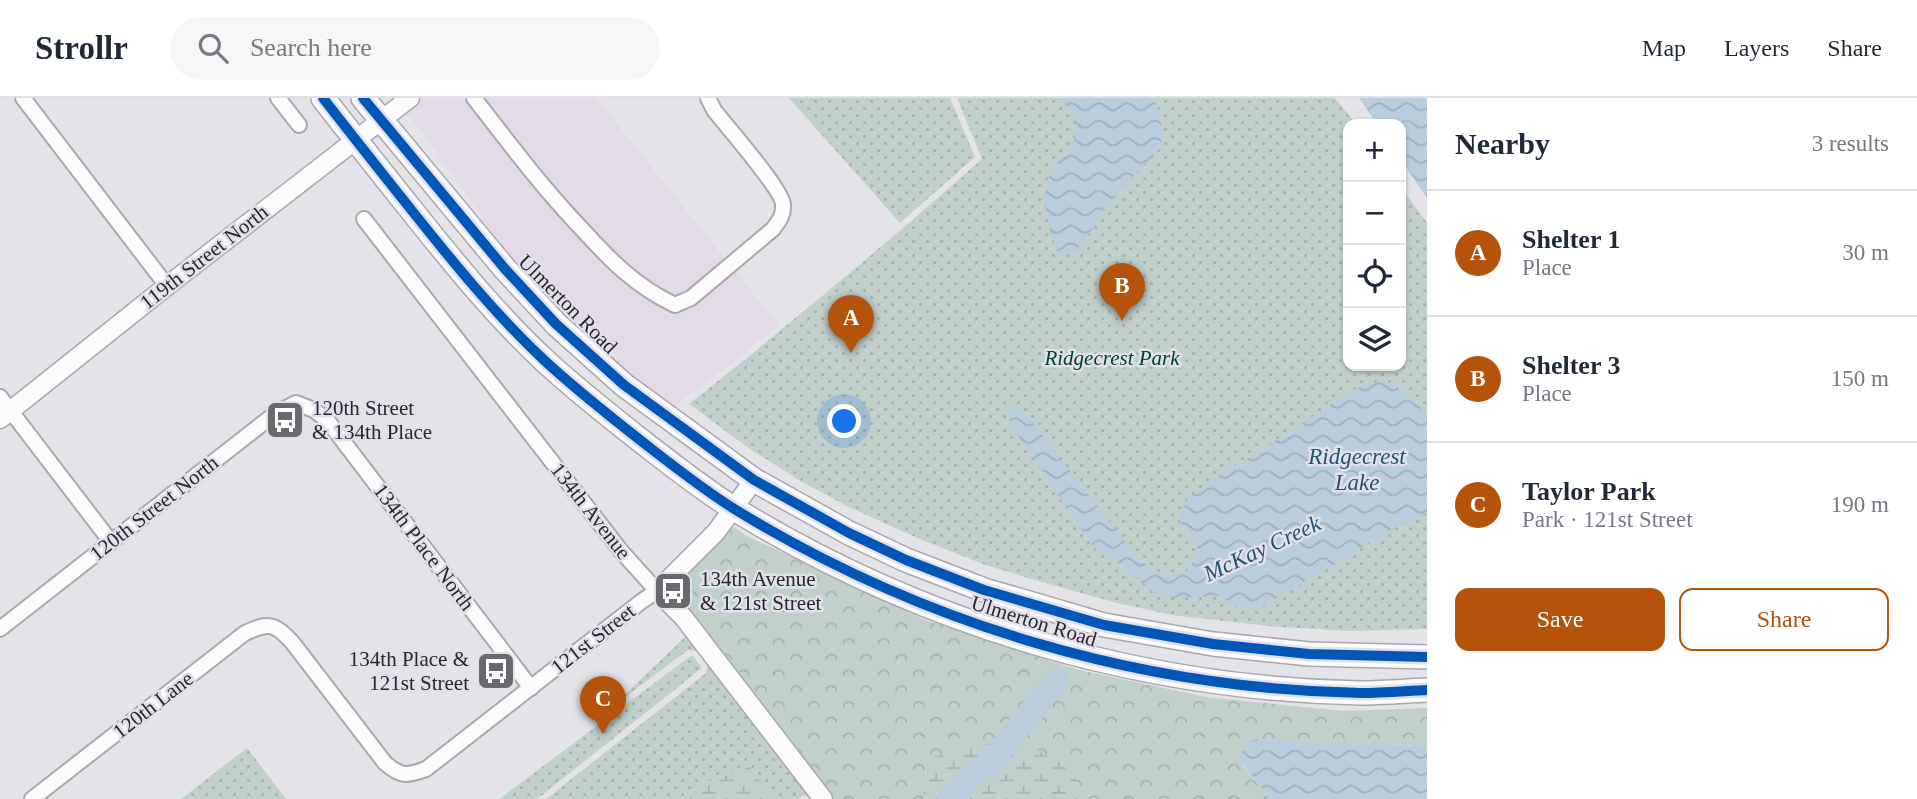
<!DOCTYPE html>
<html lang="en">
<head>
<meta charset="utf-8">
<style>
	body { margin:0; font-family:"Times New Roman",serif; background:#f6f6f7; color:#1f2937 }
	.controls { position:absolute; right:21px; top:21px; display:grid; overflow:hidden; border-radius:14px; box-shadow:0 2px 5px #0004 }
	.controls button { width:63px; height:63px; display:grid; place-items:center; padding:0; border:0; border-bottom:2px solid #e0e1e3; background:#fff; color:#1f2937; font:35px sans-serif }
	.you { position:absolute; left:845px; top:324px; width:24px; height:24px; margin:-18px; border:5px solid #fff; border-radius:50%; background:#1a73e8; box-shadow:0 0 0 10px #1a73e833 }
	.badge { display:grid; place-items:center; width:46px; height:46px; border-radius:50%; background:#b45309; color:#fff; font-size:23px; font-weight:700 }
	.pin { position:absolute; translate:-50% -58px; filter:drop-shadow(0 2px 4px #0008) }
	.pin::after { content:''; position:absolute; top:37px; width:24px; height:21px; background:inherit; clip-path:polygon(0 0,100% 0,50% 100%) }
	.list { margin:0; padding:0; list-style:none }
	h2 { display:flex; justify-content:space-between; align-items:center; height:91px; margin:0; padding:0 28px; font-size:30px }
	h2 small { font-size:23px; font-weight:400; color:#747a83 }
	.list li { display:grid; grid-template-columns:46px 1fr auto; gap:21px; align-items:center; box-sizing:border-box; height:126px; padding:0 28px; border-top:2px solid #e0e1e3 }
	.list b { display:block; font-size:26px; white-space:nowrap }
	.list p { margin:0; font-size:23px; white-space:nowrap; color:#747a83 }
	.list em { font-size:23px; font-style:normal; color:#747a83 }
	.actions { display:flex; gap:14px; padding:21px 28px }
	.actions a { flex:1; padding:16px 0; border:2px solid #b45309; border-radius:14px; text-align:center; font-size:24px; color:#b45309 }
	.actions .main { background:#b45309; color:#fff }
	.icon { flex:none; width:38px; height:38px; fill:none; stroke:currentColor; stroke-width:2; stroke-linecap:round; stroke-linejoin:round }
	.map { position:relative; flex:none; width:1427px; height:701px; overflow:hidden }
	header { display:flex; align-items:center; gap:42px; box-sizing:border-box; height:98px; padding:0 35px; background:#fff; border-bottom:2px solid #e0e1e3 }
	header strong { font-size:33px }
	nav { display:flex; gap:38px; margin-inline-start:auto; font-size:24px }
	.search { width:490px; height:63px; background:#f6f6f7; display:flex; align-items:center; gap:18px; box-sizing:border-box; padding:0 24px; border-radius:38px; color:#747a83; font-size:26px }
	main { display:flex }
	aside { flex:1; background:#fff }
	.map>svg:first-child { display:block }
	.commercial { fill:#e2dae6 }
	.forest { fill:url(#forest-crowns) }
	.wetland { fill:url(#wetland-marsh) }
	.park { fill:url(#park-dots) }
	.water { fill:url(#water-waves) }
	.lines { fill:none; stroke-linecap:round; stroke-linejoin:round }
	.river { stroke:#bacddc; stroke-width:24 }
	.minor-casing { stroke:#a9a8ad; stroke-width:18 }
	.tertiary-casing { stroke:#a9a8ad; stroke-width:21 }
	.primary-casing { stroke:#a9a8ad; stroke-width:26 }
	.minor { stroke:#fbfbfc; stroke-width:14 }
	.tertiary { stroke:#fbfbfc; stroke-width:18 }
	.primary { stroke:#fbfbfc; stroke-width:23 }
	.cycleway-casing { stroke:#e1e0eb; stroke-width:15 }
	.cycleway { stroke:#0057b8; stroke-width:10 }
	.labels { text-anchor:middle; stroke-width:5; stroke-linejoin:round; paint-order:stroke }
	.street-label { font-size:21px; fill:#28282c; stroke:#e1e0eb }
	.park-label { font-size:21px; font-style:italic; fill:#03432e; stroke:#e1e0eb }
	.poi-label { font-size:21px; fill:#28282c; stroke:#e1e0eb; text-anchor:start }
	.water-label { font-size:23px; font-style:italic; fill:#235571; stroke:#e1e0eb }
</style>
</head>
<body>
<header>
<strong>Strollr</strong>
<div class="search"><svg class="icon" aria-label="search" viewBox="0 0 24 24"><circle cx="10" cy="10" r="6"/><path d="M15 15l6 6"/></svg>Search here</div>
<nav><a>Map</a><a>Layers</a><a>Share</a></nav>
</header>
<main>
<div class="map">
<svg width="1427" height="701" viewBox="0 0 1427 701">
	<defs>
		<pattern id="forest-crowns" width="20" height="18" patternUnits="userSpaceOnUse" patternTransform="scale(1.75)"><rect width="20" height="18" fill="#c2d0cb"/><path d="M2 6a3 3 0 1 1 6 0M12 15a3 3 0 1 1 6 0" fill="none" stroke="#a7b3ae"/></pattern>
		<pattern id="wetland-marsh" width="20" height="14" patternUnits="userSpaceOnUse" patternTransform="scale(1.75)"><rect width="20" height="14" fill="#c2d0cb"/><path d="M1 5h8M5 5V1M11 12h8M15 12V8" fill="none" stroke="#a7b3ae"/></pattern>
		<pattern id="park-dots" width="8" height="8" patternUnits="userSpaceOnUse" patternTransform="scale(1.75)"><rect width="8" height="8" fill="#c2d0cb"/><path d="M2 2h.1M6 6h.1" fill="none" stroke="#a7b3ae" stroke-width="1.8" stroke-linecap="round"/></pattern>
		<pattern id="water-waves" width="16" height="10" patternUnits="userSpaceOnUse" patternTransform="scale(1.75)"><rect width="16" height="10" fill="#bacddc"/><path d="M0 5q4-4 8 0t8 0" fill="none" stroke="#a0b0bd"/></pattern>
	</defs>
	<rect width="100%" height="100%" fill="#e3e3e8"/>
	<g class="commercial">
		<polygon points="422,0 464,0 549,107 616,179 649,203 669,213 671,217 678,217 680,213 695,205 734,172 779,227 711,281 670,311 562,220 517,170 428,41 405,13"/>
		<polygon points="484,0 596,0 726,162 687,194 676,199 658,191 627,167 561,97"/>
	</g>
	<path class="forest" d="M731 427 747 438 923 521 1079 572 1206 599 1342 613 1427 610V648C1405 646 1383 647 1361 647 1326 646 1291 645 1257 641L1242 666 1270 701H1081L1074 671 927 661 923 701H834L669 492Z"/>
	<g class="wetland">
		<polygon points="975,646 1027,647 1074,671 1081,701 923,701 927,661"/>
		<polygon points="751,668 774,701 680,701 704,685"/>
	</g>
	<g class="park">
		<polygon points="789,0 950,0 975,59 900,125"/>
		<path d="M957 0H1335L1356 26H1348V268H1401V89L1427 125V531L1348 533 1268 528 1172 517 1113 504 1035 482 983 466 922 442 849 409 804 385 750 351 689 306C789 227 887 145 982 61Z"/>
		<polygon points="687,537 811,699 802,698 799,701 774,701 751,668 704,685 680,701 546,701 706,575 708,566 697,553 688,552 612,609"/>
		<polygon points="692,557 702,570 537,701 499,701"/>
		<polygon points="247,650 286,701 181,701"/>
	</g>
	<g class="water">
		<path d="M1049 0H1153L1159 12 1163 36 1158 53 1126 86 1103 114 1081 148 1066 156 1058 155C1050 135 1041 105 1048 84 1059 47 1096 45 1063 3Z"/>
		<polygon points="1359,0 1427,0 1427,100 1401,62 1401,26 1377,26"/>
		<path d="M1383 282 1404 294 1427 316V415L1390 432 1262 509 1251 510 1235 508 1220 498 1176 500 1153 494 1113 461 1094 450 1022 344 1010 325 1007 311 1016 305 1023 312 1137 459C1159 478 1161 482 1189 472L1199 455 1192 439 1180 425 1179 416 1190 398 1214 380 1265 350 1352 292Z"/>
		<path d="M1257 641C1314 647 1370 645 1427 648V701H1270L1239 661C1242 650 1246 644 1257 641Z"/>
	</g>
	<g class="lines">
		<polyline class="river" points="949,701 998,655 1057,582"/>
		<defs>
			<g id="minor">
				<polyline points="23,0 167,188"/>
				<polyline points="278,0 299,27"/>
				<path d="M474 0C508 44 542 89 580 129 610 162 635 188 675 207L691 200 773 131C779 123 784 117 783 106 781 90 727 29 714 12L708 0"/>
				<polyline points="0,299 111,444"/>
				<polyline points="0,531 276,315 296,305 314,312 327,322 531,590"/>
				<path d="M32 701 245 535C269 524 274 525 292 544L385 665C401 679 407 678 426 671L642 503 657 493 621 453 364 121"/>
			</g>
			<g id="tertiary">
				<polyline points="0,321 167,188 410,0"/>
				<polyline points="754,382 716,434 657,493 684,520 823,701"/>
			</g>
			<g id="primary">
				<path d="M323 0C354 40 385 79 417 119 457 169 497 218 544 262 574 290 607 316 640 342 671 366 702 391 736 412 924 527 1141 591 1361 595 1383 595 1405 593 1427 592"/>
				<polyline points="363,0 505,171 556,226 624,287 754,382 849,435 906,462 984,492 1104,527 1213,546 1309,556 1427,559"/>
			</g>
		</defs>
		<use href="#minor" class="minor-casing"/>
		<use href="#tertiary" class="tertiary-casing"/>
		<use href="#primary" class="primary-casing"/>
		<use href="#minor" class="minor"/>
		<use href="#tertiary" class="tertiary"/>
		<use href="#primary" class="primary"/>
		<defs>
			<g id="cycleway">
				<path d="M323 0C354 40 385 79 417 119 457 169 497 218 544 262 574 290 607 316 640 342 671 366 702 391 736 412 924 527 1141 591 1361 595 1383 595 1405 593 1427 592"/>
				<polyline points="363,0 505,171 556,226 624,287 754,382 849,435 906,462 984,492 1104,527 1213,546 1309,556 1427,559"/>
			</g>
		</defs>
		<use href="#cycleway" class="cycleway-casing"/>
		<use href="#cycleway" class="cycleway"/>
	</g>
	<defs>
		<symbol id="bus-square" viewBox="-11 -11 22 22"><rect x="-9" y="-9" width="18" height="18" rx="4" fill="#69696e" stroke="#e1e0eb"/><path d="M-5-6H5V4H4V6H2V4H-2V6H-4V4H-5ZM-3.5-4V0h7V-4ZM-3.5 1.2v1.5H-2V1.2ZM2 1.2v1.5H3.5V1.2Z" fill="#fff"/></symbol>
	</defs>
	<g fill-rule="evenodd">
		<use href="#bus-square" x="263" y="300" width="44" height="44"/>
		<use href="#bus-square" x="651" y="471" width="44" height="44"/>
		<use href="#bus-square" x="474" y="551" width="44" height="44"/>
	</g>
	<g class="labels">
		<g class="street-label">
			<text transform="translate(204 159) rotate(-38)" y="7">119th Street North</text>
			<text transform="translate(568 206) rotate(45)" y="7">Ulmerton Road</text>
			<text transform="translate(154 410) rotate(-38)" y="7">120th Street North</text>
			<text transform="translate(591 413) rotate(52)" y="7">134th Avenue</text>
			<text transform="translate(424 449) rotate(53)" y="7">134th Place North</text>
			<text transform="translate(1034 523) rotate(17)" y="7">Ulmerton Road</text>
			<text transform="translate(593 541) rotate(-38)" y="7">121st Street</text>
			<text transform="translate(153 607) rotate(-38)" y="7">120th Lane</text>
		</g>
		<g class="park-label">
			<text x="1112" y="267">Ridgecrest Park</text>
		</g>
		<g class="poi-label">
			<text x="312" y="317">120th Street<tspan x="312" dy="24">&amp; 134th Place</tspan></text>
			<text x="700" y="488">134th Avenue<tspan x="700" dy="24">&amp; 121st Street</tspan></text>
			<text x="469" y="568" text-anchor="end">134th Place &amp;<tspan x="469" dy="24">121st Street</tspan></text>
		</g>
		<g class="water-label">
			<text x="1357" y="366">Ridgecrest<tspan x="1357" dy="26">Lake</tspan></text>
			<text transform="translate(1262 450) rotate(-25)" y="8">McKay Creek</text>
		</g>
	</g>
</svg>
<div class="controls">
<button>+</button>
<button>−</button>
<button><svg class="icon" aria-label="locate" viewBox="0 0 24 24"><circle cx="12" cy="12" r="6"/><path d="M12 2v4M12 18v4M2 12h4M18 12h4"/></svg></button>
<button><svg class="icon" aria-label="layers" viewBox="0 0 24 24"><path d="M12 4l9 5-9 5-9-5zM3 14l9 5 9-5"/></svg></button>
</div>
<div class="you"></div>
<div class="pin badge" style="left:851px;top:255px">A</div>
<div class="pin badge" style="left:1122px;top:223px">B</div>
<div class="pin badge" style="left:603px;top:636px">C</div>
</div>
<aside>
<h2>Nearby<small>3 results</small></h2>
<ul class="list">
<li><span class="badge">A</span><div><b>Shelter 1</b><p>Place</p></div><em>30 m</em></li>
<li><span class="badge">B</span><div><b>Shelter 3</b><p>Place</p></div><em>150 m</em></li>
<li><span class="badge">C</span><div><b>Taylor Park</b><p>Park · 121st Street</p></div><em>190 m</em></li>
</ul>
<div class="actions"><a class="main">Save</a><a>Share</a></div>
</aside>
</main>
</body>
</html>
